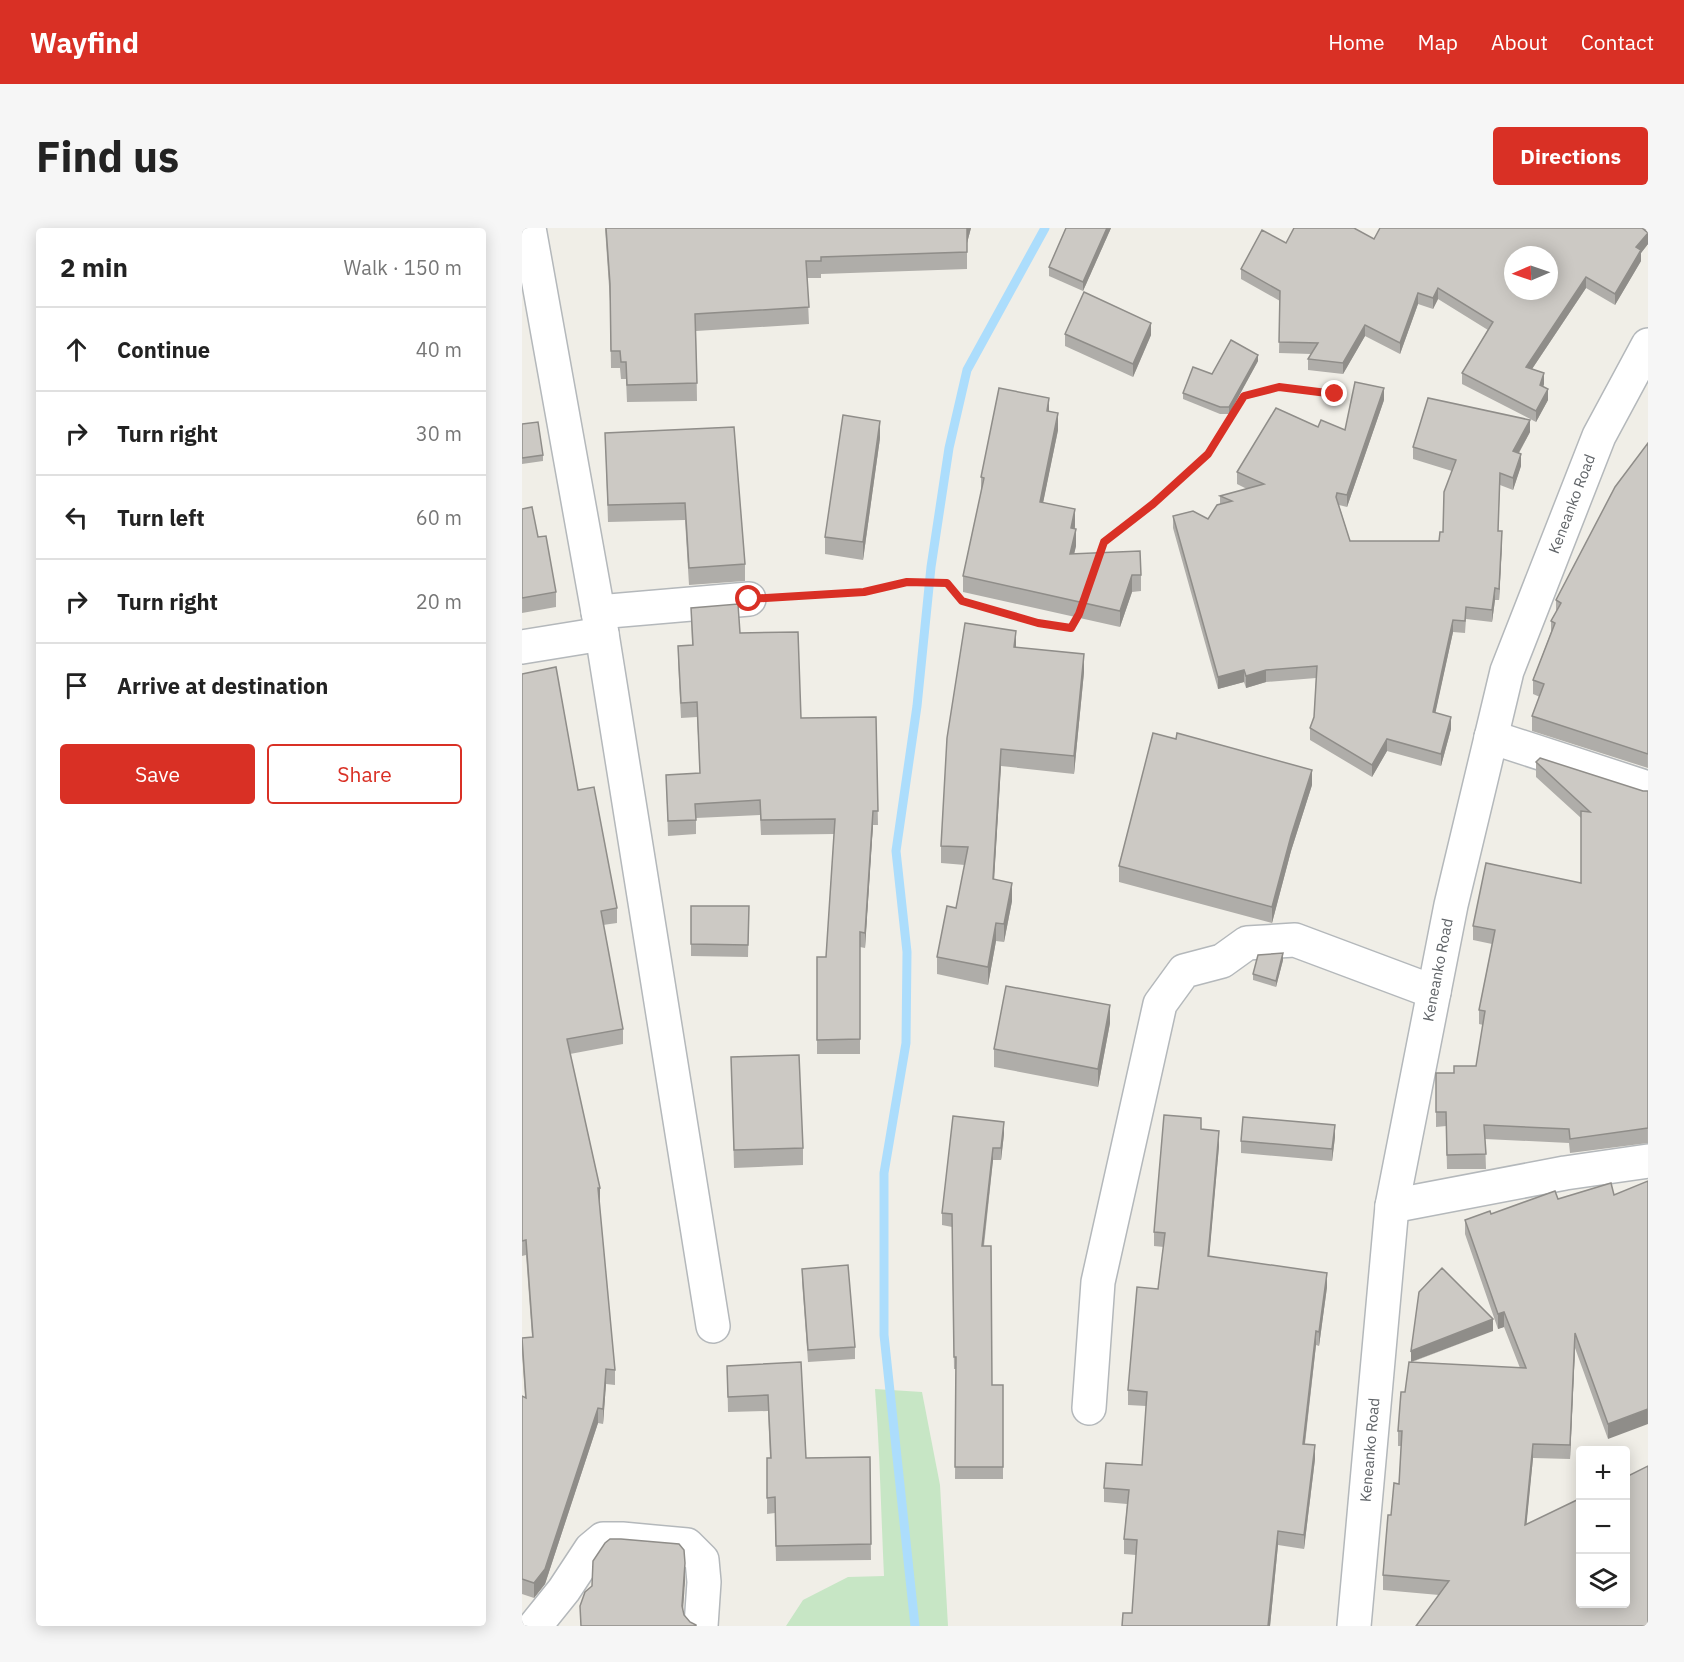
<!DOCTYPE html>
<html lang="en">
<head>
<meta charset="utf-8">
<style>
	body { margin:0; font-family:"IBM Plex Sans",sans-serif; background:#f6f6f6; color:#222 }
	.controls { position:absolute; right:18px; bottom:18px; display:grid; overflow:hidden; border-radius:6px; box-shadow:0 3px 15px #0003 }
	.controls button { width:54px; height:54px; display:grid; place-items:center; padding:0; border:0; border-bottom:2px solid #e0e0e0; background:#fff; color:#222; font:30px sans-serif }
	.compass { position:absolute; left:982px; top:18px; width:54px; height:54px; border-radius:50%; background:#fff; box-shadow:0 3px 15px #0003; rotate:268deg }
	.stop { position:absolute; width:18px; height:18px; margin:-14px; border:4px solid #d93025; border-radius:50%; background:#fff }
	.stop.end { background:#d93025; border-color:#fff; box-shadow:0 2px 6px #0008 }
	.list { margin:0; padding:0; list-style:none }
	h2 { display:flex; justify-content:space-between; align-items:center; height:78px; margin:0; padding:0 24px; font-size:26px }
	h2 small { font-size:20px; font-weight:400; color:#767676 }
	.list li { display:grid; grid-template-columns:39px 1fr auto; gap:18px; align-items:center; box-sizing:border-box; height:84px; padding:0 24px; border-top:2px solid #e0e0e0 }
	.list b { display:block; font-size:22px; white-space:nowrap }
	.list em { font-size:20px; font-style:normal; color:#767676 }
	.actions { display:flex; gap:12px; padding:18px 24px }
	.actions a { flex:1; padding:14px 0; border:2px solid #d93025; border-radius:6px; text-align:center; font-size:21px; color:#d93025 }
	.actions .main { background:#d93025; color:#fff }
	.icon { flex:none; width:33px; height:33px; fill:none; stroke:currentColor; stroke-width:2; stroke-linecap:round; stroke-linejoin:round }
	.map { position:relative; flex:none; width:1126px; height:1398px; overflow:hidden; border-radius:6px }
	header { display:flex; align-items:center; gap:36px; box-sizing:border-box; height:84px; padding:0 30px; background:#d93025; color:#fff }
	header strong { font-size:28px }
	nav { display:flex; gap:33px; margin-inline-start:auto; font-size:21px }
	.intro { display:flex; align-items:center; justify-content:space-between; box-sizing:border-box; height:144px; padding:0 36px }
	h1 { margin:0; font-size:42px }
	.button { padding:15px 27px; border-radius:6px; background:#d93025; color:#fff; font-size:21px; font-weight:700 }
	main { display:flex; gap:36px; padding:0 36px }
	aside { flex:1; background:#fff; border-radius:6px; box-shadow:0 3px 15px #0003 }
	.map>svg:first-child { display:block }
	.green { fill:#c7e6c5 }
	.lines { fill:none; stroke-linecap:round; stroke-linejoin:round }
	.stream { stroke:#acddfc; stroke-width:9 }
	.minor-casing { stroke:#b4b8bb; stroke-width:36 }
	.tertiary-casing { stroke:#b4b8bb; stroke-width:36 }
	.path { stroke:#9dc5a7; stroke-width:4; stroke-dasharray:6 3; stroke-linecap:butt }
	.minor { stroke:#fff; stroke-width:33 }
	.tertiary { stroke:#fff; stroke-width:33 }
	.wall { fill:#afada9 }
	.shaded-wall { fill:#8f8d89 }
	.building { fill:#ccc9c4; stroke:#8f8d89; stroke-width:1.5; fill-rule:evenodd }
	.route { stroke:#d93025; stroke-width:8 }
	.labels { text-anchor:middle; stroke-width:4.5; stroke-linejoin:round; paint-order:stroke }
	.street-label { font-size:15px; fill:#5f6367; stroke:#fff }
</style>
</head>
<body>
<header>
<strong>Wayfind</strong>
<nav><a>Home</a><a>Map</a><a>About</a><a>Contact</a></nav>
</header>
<div class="intro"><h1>Find us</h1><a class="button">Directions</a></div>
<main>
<aside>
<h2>2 min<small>Walk · 150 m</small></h2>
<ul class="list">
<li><svg class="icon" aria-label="ahead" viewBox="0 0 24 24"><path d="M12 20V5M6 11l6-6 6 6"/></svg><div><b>Continue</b></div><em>40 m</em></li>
<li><svg class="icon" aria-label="right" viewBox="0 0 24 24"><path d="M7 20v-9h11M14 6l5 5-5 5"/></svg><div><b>Turn right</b></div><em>30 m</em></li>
<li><svg class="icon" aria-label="left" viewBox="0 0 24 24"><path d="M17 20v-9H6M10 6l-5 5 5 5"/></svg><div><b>Turn left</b></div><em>60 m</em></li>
<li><svg class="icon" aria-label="right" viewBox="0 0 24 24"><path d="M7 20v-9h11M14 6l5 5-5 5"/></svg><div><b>Turn right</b></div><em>20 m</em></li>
<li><svg class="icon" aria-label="arrive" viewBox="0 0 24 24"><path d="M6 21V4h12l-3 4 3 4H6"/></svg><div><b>Arrive at destination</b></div></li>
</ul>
<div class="actions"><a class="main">Save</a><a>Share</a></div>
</aside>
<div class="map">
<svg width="1126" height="1398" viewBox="0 0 1126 1398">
	<rect width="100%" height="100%" fill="#f0eee7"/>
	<path class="green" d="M353 1161 400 1164 418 1257 426 1398H264L281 1372 326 1349 362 1348C359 1286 358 1223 353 1161Z"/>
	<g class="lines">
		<polyline class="stream" points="393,1398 362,1107 362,945 384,815 385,724 374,623 395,478 409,339 427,220 445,142 523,0"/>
		<defs>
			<g id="minor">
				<polyline points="7,0 80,406 191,1098"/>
				<polyline points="76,384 227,371"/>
				<polyline points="0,419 80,406"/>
				<polyline points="969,509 1126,560"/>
				<polyline points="870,978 1043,945 1126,933"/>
				<polyline points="567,1180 576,1054 638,776 662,743 700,733 725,715 773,712 912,764"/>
				<polyline points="13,1398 42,1362 69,1321 81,1311 100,1311 165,1317 180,1332 182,1354 179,1398"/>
			</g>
			<polyline id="tertiary" points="832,1398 870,978 929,677 985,443 1077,208 1126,117"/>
		</defs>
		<use href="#minor" class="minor-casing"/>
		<use href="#tertiary" class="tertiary-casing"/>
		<g class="path">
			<polyline points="577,329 582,314 631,276 685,226 722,168 757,159 813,166"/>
			<polyline points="258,369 342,364 385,354 425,355 440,373 516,395 549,400 557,387"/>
		</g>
		<use href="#minor" class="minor"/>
		<use href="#tertiary" class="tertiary"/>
	</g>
	<g class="wall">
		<polygon points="83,0 449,0 445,15 445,41 299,46 299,50 285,50 287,96 174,103 175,173 105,174 104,151 99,151 98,140 89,140 88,73"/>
		<polygon points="544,0 589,0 561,63 527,48 527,39"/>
		<polygon points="1126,0 1123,3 1126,16 1119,25 1119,33 1093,77 1064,60 1010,141 1022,156 1021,159 1026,172 1014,194 940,156 940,145 966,102 916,71 911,81 896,76 878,126 843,108 821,146 786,142 786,131 789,126 757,125 758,73 719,51 719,41 764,15"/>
		<polygon points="543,106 629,107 611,149 543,118"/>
		<polygon points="736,133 707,186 698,186 661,171 661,165 690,146"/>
		<polygon points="862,172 825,279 817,277 828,313 917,313 921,304 930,243 891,231 891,219 1008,204 997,225 999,238 991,262 978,257 976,303 980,315 977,372 973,372 970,394 944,391 943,405 931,404 913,485 929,501 919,538 865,523 850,549 788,512 788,500 792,489 794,450 744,454 724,460 722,454 696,461 651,300 651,288 686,291 698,276 698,268 725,261 715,256 715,244 796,199 823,202"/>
		<polygon points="527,184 536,202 521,274 553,298 554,318 552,326 619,347 619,363 610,364 598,399 441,364 441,348 459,265 459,249"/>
		<polygon points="0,196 21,227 21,233 0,236"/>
		<polygon points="212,199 223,336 223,353 167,357 163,292 86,294 83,205"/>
		<polygon points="358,210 341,332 303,326 303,309"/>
		<polygon points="1126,215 1126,540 1010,503 1010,488 1018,469 1011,466 1011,452 1029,404 1029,393 1034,384 1034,372"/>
		<polygon points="0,281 16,309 34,364 34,379 0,385"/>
		<polygon points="169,380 218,405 279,490 354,489 356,597 351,597 343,720 338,719 338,826 295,826 295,729 304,729 312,606 239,607 238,587 174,590 174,606 146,608 144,547 178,545 175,489 159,490 156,433 156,418 170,417"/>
		<polygon points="494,419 562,444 552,546 479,538 472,651 490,673 482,714 474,713 466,757 415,746 415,729 434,680 443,637 419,635 419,618"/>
		<polygon points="0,446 56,562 95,680 95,695 81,697 101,801 101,816 48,826 78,975 77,975 93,1142 93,1157 84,1156 81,1196 76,1195 23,1356 12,1370 0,1366 0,1168 3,1169 0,1125 0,1110 10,1109 4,1027 0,1028"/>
		<polygon points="1014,534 1121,563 1126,563 1126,915 1048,925 1047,915 963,911 964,941 925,941 924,898 914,899 914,845 932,845 954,838 961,797 957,796 957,782 970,716 951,712 951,698 1059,655 1059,590 1014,549"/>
		<polygon points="790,557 769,623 750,695 597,654 597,638"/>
		<polygon points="227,678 226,729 169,728 169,716"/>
		<polygon points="761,732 754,759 731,752 731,746"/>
		<polygon points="588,795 576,859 472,839 472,821"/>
		<polygon points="209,829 281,920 281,937 212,940"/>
		<polygon points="679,901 697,918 687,1028 805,1059 797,1118 794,1117 783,1216 793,1231 782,1321 756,1317 748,1398 600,1398 610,1385 614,1327 602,1326 602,1311 605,1276 582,1274 582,1260 620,1237 624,1178 606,1177 606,1162 636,1061 642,1019 632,1018 632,1004"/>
		<polygon points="482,906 479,932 471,932 462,1018 470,1157 481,1157 481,1251 433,1251 434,1141 432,1141 430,999 420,997 420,985"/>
		<polygon points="813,909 810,933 719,925 719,913"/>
		<polygon points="1092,967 1086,1211 1053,1120 1048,1231 1011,1230 1004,1297 917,1367 861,1362 861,1347 869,1287 877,1256 879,1218 876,1218 876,1203 889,1134 971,1103 890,1134 998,1140 982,1099 976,1101 943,1006 943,992 1036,971"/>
		<polygon points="280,1041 333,1119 333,1131 286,1134 280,1053"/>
		<polygon points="279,1134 284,1230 348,1229 349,1332 254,1333 253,1285 245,1286 245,1230 248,1230 246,1183 206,1184 205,1138"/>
	</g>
	<g class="shaded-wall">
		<polygon points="445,0 449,0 445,15 445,41"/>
		<polygon points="585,0 589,0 561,63 561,54"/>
		<polygon points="1126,5 1126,16 1119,25 1119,33 1093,77 1093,66 1114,19"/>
		<polygon points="1064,49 1064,60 1004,150 1004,139"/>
		<polygon points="916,60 916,71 911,81 911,70"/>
		<polygon points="896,65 896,76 878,126 878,115"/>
		<polygon points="629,95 629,107 611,149 611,136"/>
		<polygon points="843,97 843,108 821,146 821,135"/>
		<polygon points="736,127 736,133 707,186 707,179"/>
		<polygon points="1022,145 1022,156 1018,168 1018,157"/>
		<polygon points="862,160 862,172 825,279 825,267"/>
		<polygon points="1026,161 1026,172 1014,194 1014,183"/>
		<polygon points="527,170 527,187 525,183"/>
		<polygon points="536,185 536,202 518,290 518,274"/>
		<polygon points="1008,192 1008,204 991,235 991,223"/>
		<polygon points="358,193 358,210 341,332 341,314"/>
		<polygon points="999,226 999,238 991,262 991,250"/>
		<polygon points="553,281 553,298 549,317 549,300"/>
		<polygon points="554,301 554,318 548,343 548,326"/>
		<polygon points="980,303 980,315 977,372 977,361"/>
		<polygon points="610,347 610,364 598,399 598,383"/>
		<polygon points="973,360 973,372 970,394 970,382"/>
		<polygon points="931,392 931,404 911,496 911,484"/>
		<polygon points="494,403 494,420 492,419"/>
		<polygon points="562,426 562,444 552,546 552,528"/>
		<polygon points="722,442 722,454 696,461 696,449"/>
		<polygon points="744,442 744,454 724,460 724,448"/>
		<polygon points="929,489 929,501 919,538 919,526"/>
		<polygon points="865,511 865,523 850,549 850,537"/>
		<polygon points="479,521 479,538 471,669 471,651"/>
		<polygon points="790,542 790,557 769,623 750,695 750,679 769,608"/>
		<polygon points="351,583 351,597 343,720 343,705"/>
		<polygon points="490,655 490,673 482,714 482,696"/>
		<polygon points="474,695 474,713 466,757 466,739"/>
		<polygon points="761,725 761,732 754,759 754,753"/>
		<polygon points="588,777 588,795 576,859 576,841"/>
		<polygon points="482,894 482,906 479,932 479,920"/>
		<polygon points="813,897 813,909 810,933 810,921"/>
		<polygon points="697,903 697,918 686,1043 686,1028"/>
		<polygon points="471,920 471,932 460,1030 460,1018"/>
		<rect x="76" y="960" width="2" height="15"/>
		<polygon points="805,1045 805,1059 797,1118 797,1104"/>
		<polygon points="982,1084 982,1099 976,1101 976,1086"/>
		<polygon points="971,1091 971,1103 889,1134 889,1123"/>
		<polygon points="794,1103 794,1117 781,1230 781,1216"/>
		<polygon points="1053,1105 1053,1120 1048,1231 1048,1217"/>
		<polygon points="84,1141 84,1156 81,1196 81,1181"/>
		<polygon points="76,1180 76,1195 23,1356 12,1370 12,1355"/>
		<polygon points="1126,1181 1126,1196 1086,1211 1086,1196"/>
		<polygon points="1011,1216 1011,1230 1003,1312 1003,1297"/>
		<polygon points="793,1217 793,1231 782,1321 782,1307"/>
		<polygon points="756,1303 756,1317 748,1398 746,1398"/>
		<polygon points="163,1335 163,1354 160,1397 160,1378"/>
	</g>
	<g class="building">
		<polygon points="84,0 445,0 445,24 299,29 299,33 284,33 287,79 173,86 175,155 105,157 104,134 99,134 98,123 89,123 88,56"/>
		<polygon points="544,0 585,0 561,54 527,39"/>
		<path d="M772 0H832L852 11 858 0H1120L1126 5 1114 19 1119 22 1093 66 1064 49 1004 139 1022 145 1018 157 1026 161 1014 183 940 145 971 94 916 60 911 70 896 65 878 115 843 97 821 135 786 131 796 115 757 114 758 63 719 41 740 2 764 15ZM991 27H1027V63H991Z"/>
		<polygon points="562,64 629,95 611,136 543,106"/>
		<polygon points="709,112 736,127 707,179 698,179 661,165 671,139 690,146"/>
		<polygon points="833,154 862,160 825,267 815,265 814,269 828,313 917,313 918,304 921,304 922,264 934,232 891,219 906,170 1008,192 991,223 999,226 991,250 978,245 976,303 980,303 977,361 973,360 970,382 944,379 943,393 931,392 911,484 929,489 919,526 865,511 850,537 788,500 792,489 795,438 744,442 724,448 722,442 696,449 651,288 671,283 686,291 695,277 710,273 698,268 742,256 715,244 754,180 796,199 799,192 823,202"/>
		<polygon points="477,160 527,170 525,183 536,185 518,274 553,281 549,300 554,301 548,326 618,323 619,347 610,347 598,383 441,348 462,250 459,249"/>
		<polygon points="321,187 358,193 341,314 303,309"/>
		<polygon points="16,194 21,227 0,230 0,196"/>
		<polygon points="212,199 223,336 167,340 163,275 86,277 83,205"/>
		<polygon points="1126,215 1126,526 1010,488 1022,456 1011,452 1033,395 1029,393 1039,375 1034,372 1093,259"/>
		<polygon points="10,279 16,309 24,308 34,364 0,370 0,281"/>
		<polygon points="216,376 218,405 276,404 279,490 354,489 356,583 351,583 343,705 338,704 338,811 295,812 295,729 304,729 313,591 239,592 238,572 173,576 174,592 146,593 144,547 178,545 175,474 159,475 156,418 171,417 169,380"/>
		<polygon points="443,395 494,403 492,419 562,426 552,528 479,521 471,651 490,655 482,696 474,695 466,739 415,729 425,678 434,680 446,619 419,618 425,510"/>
		<polygon points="34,439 56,562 72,559 95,680 79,683 101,801 45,811 78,960 76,960 93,1142 84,1141 81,1181 76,1180 23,1341 12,1355 0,1351 0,1168 4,1170 0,1110 11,1109 4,1012 0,1013 0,446"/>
		<polygon points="631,505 654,511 655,505 790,542 769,608 750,679 597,638"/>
		<polygon points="1018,530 1121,563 1126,563 1126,900 1048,911 1047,901 962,897 964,926 925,927 924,884 914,884 914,845 932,845 932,838 954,838 963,783 957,782 973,702 951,698 964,635 1059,655 1059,583 1068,584 1014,534"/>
		<polygon points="169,678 227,678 226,717 169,716"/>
		<polygon points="761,725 754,753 731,746 736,727"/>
		<polygon points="484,758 588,777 576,841 472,821"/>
		<polygon points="277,827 281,920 212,922 209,829"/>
		<polygon points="642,887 679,890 679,901 697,903 686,1028 805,1045 797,1104 794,1103 781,1216 793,1217 782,1307 756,1303 746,1398 600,1398 601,1385 610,1385 615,1312 602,1311 607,1262 582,1260 584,1235 620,1237 625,1164 606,1162 615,1059 636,1061 643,1005 632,1004"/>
		<polygon points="431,888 482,894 479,920 471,920 460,1018 469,1018 470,1157 481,1157 481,1239 433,1239 434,1129 432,1129 430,986 420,985"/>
		<polygon points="721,889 813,897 810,921 719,913"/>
		<polygon points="1126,953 1126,1181 1086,1196 1053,1105 1048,1217 1011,1216 1003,1297 1059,1270 1059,1376 1104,1376 1104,1249 1126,1238 1126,1398 894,1398 927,1353 861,1347 866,1287 869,1287 872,1255 877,1256 880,1203 876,1203 879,1164 883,1164 887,1134 1004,1140 982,1084 976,1086 943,992 968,983 969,986 1033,963 1036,971 1089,955 1092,967"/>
		<polygon points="326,1037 333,1119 286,1122 280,1041"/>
		<polygon points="920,1040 971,1091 889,1123 897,1064"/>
		<polygon points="279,1134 284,1230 348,1229 349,1316 254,1318 253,1269 245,1270 245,1230 249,1230 246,1167 206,1169 205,1138"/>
		<polygon points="88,1311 99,1311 157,1316 162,1322 163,1335 160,1378 162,1387 168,1394 174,1397 174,1398 59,1398 58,1378 63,1364 70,1358 71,1333 83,1315"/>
	</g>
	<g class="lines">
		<polyline class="route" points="227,371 342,364 385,354 425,355 440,373 516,395 549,400 557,386 582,314 631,276 686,226 722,168 757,159 813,166"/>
	</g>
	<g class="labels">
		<g class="street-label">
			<text transform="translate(1050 276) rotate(-69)" y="5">Keneanko Road</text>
			<text transform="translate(916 742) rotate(-79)" y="5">Keneanko Road</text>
			<text transform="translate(848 1222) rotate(-85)" y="5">Keneanko Road</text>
		</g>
	</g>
</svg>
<div class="controls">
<button>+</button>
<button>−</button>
<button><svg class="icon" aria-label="layers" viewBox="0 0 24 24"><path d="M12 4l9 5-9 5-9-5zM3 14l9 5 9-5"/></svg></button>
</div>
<svg class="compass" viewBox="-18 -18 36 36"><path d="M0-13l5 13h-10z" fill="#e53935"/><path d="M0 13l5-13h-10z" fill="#767676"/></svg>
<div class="stop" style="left:227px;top:371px"></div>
<div class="stop end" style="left:813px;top:166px"></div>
</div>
</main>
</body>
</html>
